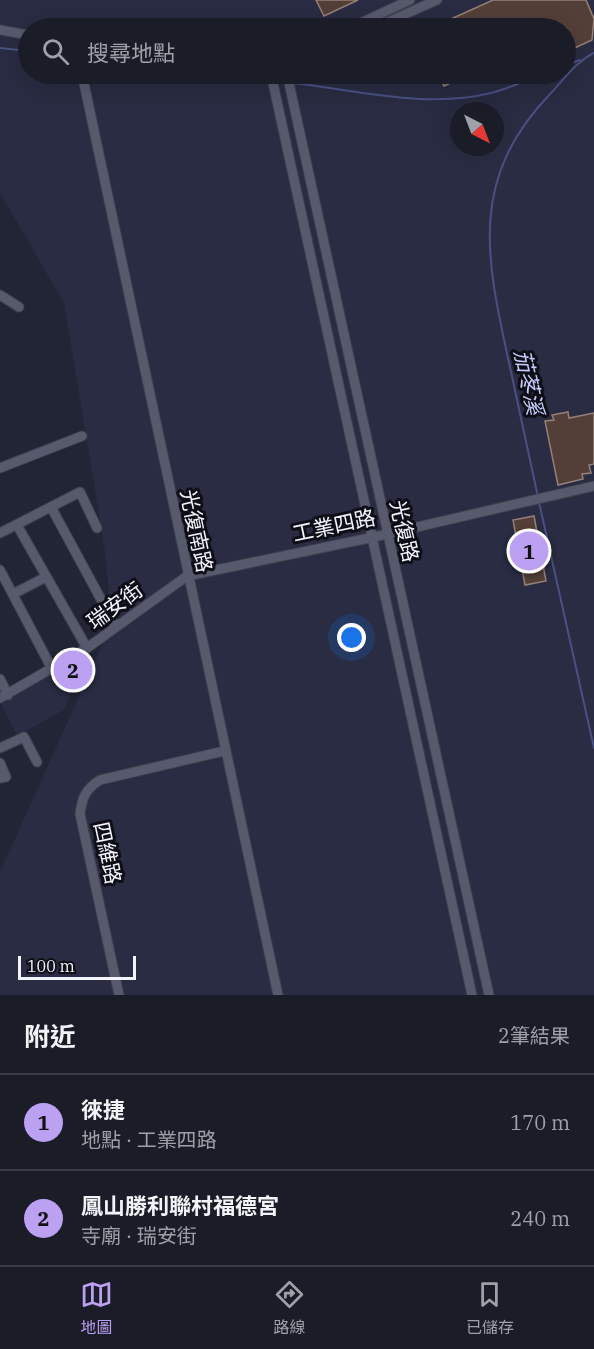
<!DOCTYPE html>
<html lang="zh-TW">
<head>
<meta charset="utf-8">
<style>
	body { margin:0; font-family:"IBM Plex Serif","Noto Sans TC",serif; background:#232530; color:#f1f3f6 }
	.compass { position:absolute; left:450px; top:102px; width:54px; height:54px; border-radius:50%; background:#1a1c28; box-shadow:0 6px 24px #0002; rotate:138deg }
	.scale { position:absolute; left:18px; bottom:15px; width:118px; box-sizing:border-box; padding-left:6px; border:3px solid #f3f4fd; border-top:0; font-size:16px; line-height:21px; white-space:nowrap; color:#f3f4fd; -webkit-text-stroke:4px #0d0e16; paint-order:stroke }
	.you { position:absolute; left:352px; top:638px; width:21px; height:21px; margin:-15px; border:4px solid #fff; border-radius:50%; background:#1a73e8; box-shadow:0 0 0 9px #1a73e833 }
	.badge { display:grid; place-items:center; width:39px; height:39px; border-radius:50%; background:#bca0f2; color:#111; font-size:20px; font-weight:700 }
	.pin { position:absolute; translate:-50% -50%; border:3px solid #fff; box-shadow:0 2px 6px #0006 }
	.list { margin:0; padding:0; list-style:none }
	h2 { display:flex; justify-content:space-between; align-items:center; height:78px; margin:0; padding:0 24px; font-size:26px }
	h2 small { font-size:20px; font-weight:400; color:#9fa1a8 }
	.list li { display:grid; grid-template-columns:39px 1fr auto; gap:18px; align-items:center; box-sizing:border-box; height:96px; padding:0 24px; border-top:2px solid #383a45 }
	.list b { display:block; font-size:22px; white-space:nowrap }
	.list p { margin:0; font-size:20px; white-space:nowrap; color:#9fa1a8 }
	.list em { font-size:20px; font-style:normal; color:#9fa1a8 }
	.icon { flex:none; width:33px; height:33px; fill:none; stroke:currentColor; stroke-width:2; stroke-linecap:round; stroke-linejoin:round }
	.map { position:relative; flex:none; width:594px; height:995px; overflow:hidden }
	.search { position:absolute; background:#1a1c28; box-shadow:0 6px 24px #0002; left:18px; right:18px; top:18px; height:66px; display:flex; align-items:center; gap:15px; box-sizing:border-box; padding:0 21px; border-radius:33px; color:#9fa1a8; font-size:22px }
	.sheet { height:270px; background:#1a1c28 }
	nav { display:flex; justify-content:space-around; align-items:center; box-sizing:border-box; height:84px; border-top:2px solid #383a45; background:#1a1c28; font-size:16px; color:#9fa1a8 }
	nav a { display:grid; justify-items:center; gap:3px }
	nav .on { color:#bca0f2 }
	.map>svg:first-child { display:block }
	.built { fill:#292c42; fill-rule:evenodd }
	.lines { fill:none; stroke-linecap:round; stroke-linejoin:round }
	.stream { stroke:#4a5083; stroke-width:2 }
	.building { fill:#533f38; stroke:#967f78; stroke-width:1.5 }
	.minor-casing { stroke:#3f404e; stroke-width:11 }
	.minor { stroke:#575a6d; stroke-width:9 }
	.labels { text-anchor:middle; stroke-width:6; stroke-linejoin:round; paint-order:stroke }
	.street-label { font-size:21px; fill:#f3f4fd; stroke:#0d0e16 }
	.water-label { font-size:22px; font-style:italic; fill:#c5ccfd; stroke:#0d0e16 }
</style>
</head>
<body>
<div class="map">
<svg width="594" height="995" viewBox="0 0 594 995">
	<rect width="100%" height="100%" fill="#222535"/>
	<g class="built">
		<path d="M0 0H594V995H0V872L112 623 104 545 64 303 0 193ZM28 28H566V74H28ZM459 111H495V147H459Z"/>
		<polygon points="60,668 72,690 64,710 17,736 0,702"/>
	</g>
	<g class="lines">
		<g class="stream">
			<polyline points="0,48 28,51"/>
			<polyline points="566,65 580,60"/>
			<polyline points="215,74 269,80"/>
			<polyline points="275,81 287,82"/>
			<path d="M293 83C357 90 426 109 491 93 508 89 526 80 543 74"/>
			<path d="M538 497C528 450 518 404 508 358 485 253 470 177 551 93 565 78 576 62 594 53"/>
			<polyline points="539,502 594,748"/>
		</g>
	</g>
	<g class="building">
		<polygon points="316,0 358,0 324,16"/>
		<polygon points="493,0 586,0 594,19 592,40 566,52 566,28 431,28"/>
		<polygon points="438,74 470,74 444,86"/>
		<polygon points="568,412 569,418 594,413 594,464 589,465 591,473 582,474 583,479 558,485 545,421 554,420 552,415"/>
		<polygon points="534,516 546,581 525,585 513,520"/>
		<polygon points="76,663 81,671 69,678 65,669"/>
	</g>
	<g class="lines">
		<defs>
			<g id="minor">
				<polyline points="350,28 410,0"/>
				<polyline points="374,28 437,0"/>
				<polyline points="0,30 28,35"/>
				<polyline points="82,74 278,995"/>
				<polyline points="271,74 472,995"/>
				<polyline points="287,74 489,995"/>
				<polyline points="0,295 19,307"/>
				<polyline points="0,468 82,436"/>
				<polyline points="51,507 116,627"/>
				<polyline points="17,525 87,648"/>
				<polyline points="0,533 80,492 97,528"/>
				<polyline points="0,570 52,669"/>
				<polyline points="13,594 46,577"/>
				<polyline points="0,679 8,695"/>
				<polyline points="0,698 87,648 187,576 374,537 594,486"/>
				<polyline points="0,748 24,737 37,762"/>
				<polyline points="0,763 6,777 0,778"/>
				<path d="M119 995 80 814C82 797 86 789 100 780L224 751"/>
			</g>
		</defs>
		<use href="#minor" class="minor-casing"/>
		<use href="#minor" class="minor"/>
	</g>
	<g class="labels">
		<g class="street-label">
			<text transform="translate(334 526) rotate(-12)" y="7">工業四路</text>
			<text transform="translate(196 531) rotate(78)" y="7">光復南路</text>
			<text transform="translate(404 531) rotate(77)" y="7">光復路</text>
			<text transform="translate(115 606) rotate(-36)" y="7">瑞安街</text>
			<text transform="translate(107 853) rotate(78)" y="7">四維路</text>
		</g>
		<g class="water-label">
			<text transform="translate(529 382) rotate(78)" y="8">茄苳溪</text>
		</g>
	</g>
</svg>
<svg class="compass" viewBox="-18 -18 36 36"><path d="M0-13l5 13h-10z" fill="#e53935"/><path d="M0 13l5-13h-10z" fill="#9fa1a8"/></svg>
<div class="scale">100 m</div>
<div class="you"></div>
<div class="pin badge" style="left:529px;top:551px">1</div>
<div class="pin badge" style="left:73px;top:670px">2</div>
<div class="search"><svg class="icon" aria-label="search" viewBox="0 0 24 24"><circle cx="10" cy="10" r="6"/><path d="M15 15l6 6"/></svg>搜尋地點</div>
</div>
<section class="sheet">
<h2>附近<small>2筆結果</small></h2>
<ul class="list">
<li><span class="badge">1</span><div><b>徠捷</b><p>地點 · 工業四路</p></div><em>170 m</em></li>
<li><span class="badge">2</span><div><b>鳳山勝利聯村福德宮</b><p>寺廟 · 瑞安街</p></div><em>240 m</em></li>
</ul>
</section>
<nav>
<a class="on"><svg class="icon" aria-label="map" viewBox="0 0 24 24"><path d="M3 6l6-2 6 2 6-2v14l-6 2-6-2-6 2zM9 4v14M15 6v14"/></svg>地圖</a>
<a><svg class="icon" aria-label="directions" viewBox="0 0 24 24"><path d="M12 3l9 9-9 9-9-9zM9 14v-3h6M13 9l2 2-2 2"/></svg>路線</a>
<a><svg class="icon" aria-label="saved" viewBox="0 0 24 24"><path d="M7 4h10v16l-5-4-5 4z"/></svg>已儲存</a>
</nav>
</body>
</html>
